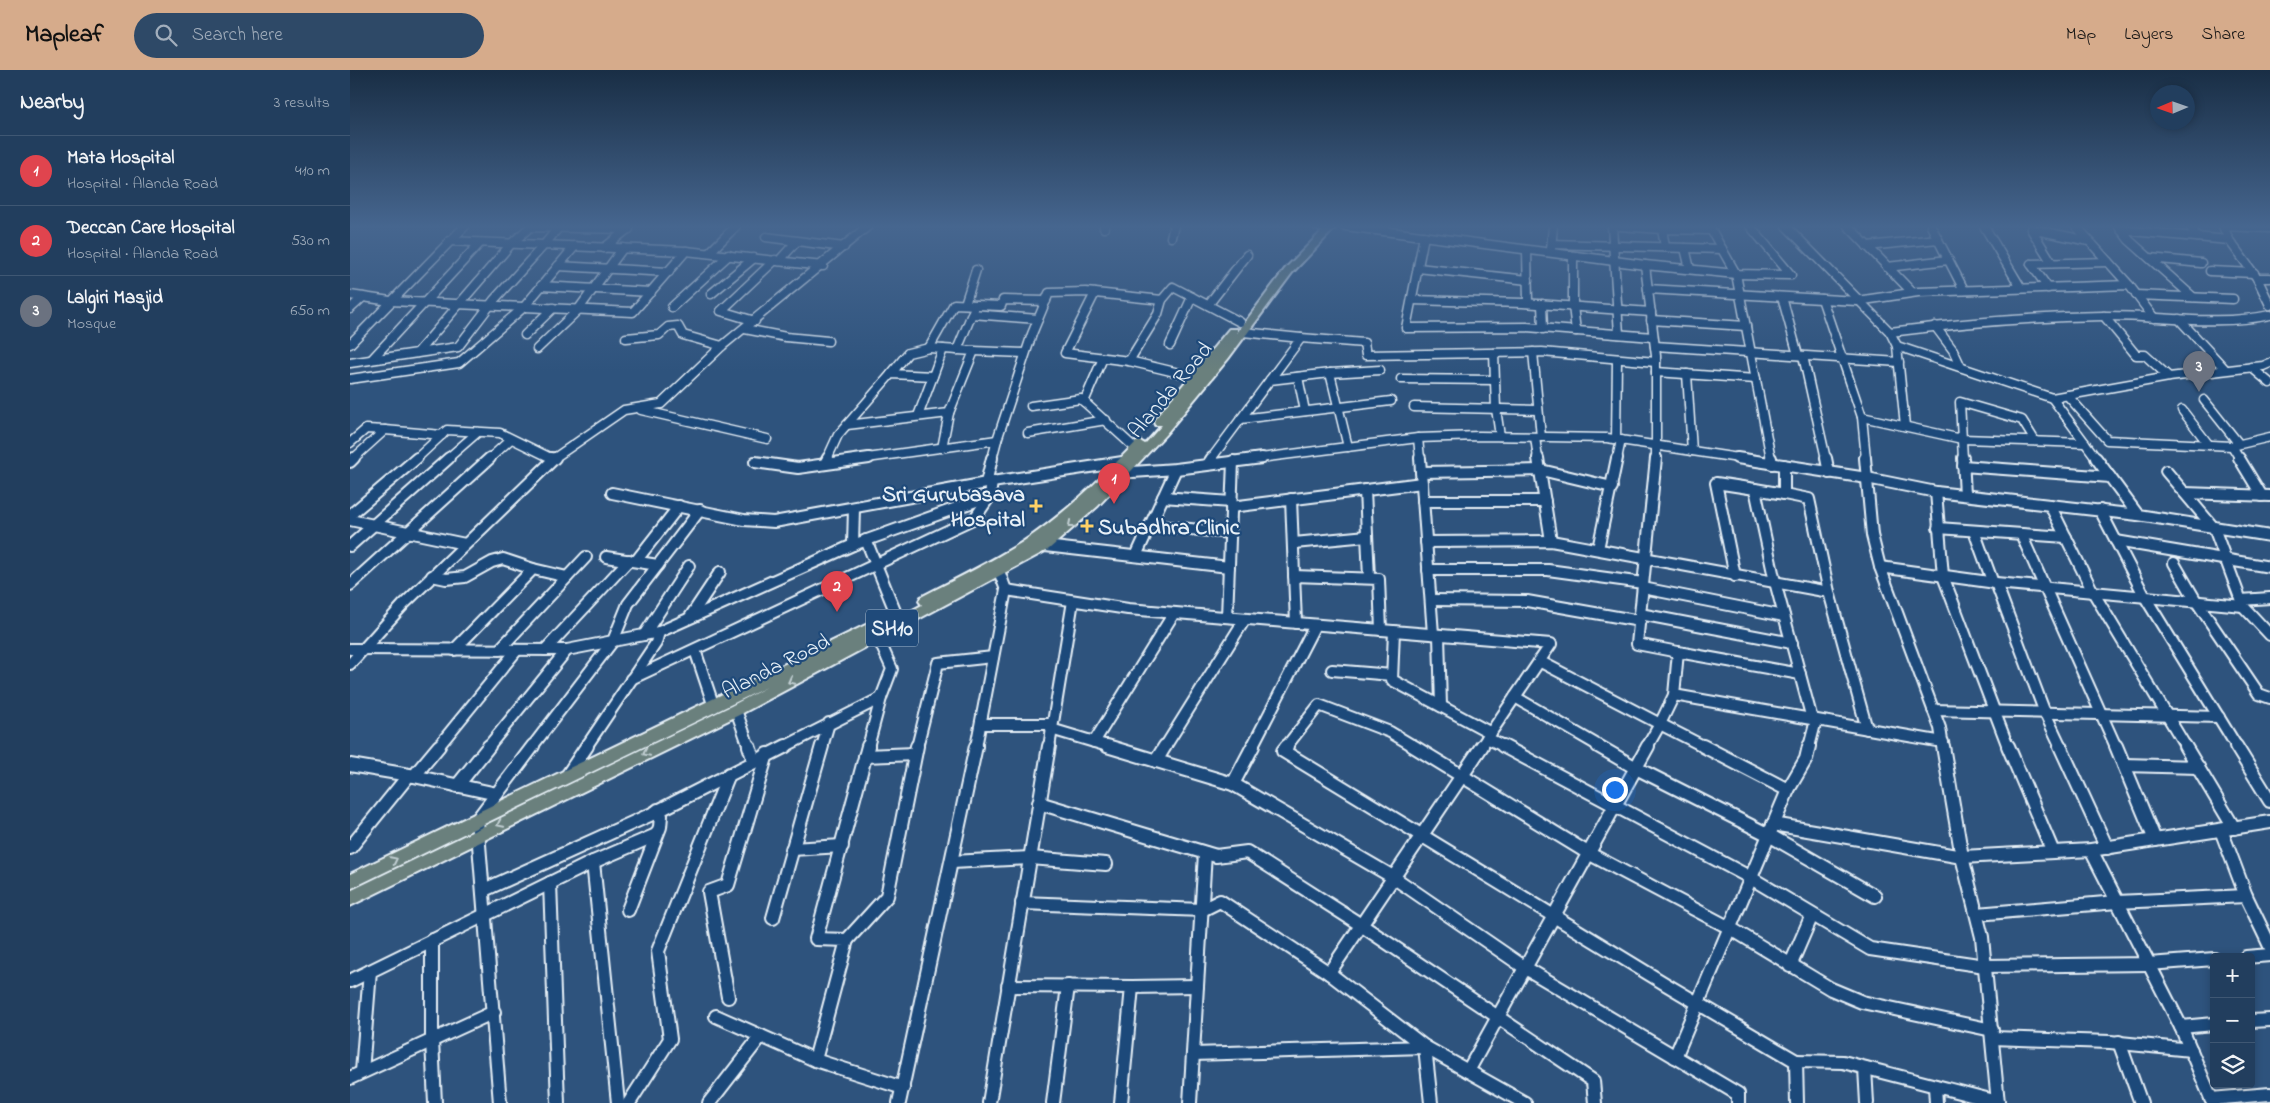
<!DOCTYPE html>
<html lang="en">
<head>
<meta charset="utf-8">
<style>
	body { margin:0; font-family:"Indie Flower",sans-serif; background:#2e4967; color:#f1f3f6 }
	.controls { position:absolute; right:15px; bottom:15px; display:grid; overflow:hidden; border-radius:5px; box-shadow:0 2px 8px #0003 }
	.controls button { width:45px; height:45px; display:grid; place-items:center; padding:0; border:0; border-bottom:1px solid #3f5773; background:#223e5e; color:#f1f3f6; font:25px sans-serif }
	.compass { position:absolute; left:1800px; top:15px; width:45px; height:45px; border-radius:50%; background:#223e5e; box-shadow:0 2px 8px #0003; rotate:268deg }
	.you { position:absolute; left:1264px; top:719px; width:18px; height:18px; margin:-12px; border:4px solid #fff; border-radius:50%; background:#1a73e8; box-shadow:0 0 0 8px #1a73e833 }
	.badge { display:grid; place-items:center; width:32px; height:32px; border-radius:50%; background:#d6ab8b; color:#fff; font-size:16px; font-weight:700 }
	.pin { position:absolute; translate:-50% -41px; filter:drop-shadow(0 1px 2px #0008) }
	.pin::after { content:''; position:absolute; top:26px; width:18px; height:15px; background:inherit; clip-path:polygon(0 0,100% 0,50% 100%) }
	.list { margin:0; padding:0; list-style:none }
	h2 { display:flex; justify-content:space-between; align-items:center; height:65px; margin:0; padding:0 20px; font-size:21px }
	h2 small { font-size:16px; font-weight:400; color:#a2aebc }
	.list li { display:grid; grid-template-columns:32px 1fr auto; gap:15px; align-items:center; box-sizing:border-box; height:70px; padding:0 20px; border-top:1px solid #3f5773 }
	.list b { display:block; font-size:19px; white-space:nowrap }
	.list p { margin:0; font-size:16px; white-space:nowrap; color:#a2aebc }
	.list em { font-size:16px; font-style:normal; color:#a2aebc }
	.icon { flex:none; width:28px; height:28px; fill:none; stroke:currentColor; stroke-width:2; stroke-linecap:round; stroke-linejoin:round }
	.map { position:relative; flex:none; width:1920px; height:1033px; overflow:hidden }
	header { display:flex; align-items:center; gap:30px; box-sizing:border-box; height:70px; padding:0 25px; background:#d6ab8b; color:#111 }
	header strong { font-size:24px }
	nav { display:flex; gap:28px; margin-inline-start:auto; font-size:18px }
	.search { width:350px; height:45px; background:#2e4967; display:flex; align-items:center; gap:12px; box-sizing:border-box; padding:0 18px; border-radius:28px; color:#a2aebc; font-size:19px }
	main { display:flex }
	aside { flex:1; background:#223e5e }
	.map>svg:first-child { display:block }
	.lines { fill:none; stroke-linecap:round; stroke-linejoin:round }
	.minor-far2-casing { stroke:#e8f1f8; stroke-width:11 }
	.minor-far1-casing { stroke:#e8f1f8; stroke-width:14 }
	.minor-casing { stroke:#e8f1f8; stroke-width:16 }
	.major-casing { stroke:#e8f1f8; stroke-width:4 }
	.minor-far2 { stroke:#1f4a7a; stroke-width:8 }
	.minor-far1 { stroke:#1f4a7a; stroke-width:10 }
	.minor { stroke:#1f4a7a; stroke-width:12 }
	.major { fill:#6a807d; fill-rule:evenodd }
	.oneway { stroke:#c2cfd3 }
	.poi-dot { fill:#ffd166; stroke:#1f4a7a; stroke-width:2 }
	.labels { text-anchor:middle; stroke-width:4.5; stroke-linejoin:round; paint-order:stroke }
	.shield { fill:#1f4a7a; stroke:#acbfd2; stroke-width:1 }
	.shield-label { font-size:21px; font-weight:bold; fill:#e8f1f8 }
	.street-label { font-size:22px; fill:#e8f1f8; stroke:#1f4a7a }
	.poi-label { font-size:22px; font-weight:bold; fill:#e8f1f8; stroke:#1f4a7a; text-anchor:end }
</style>
</head>
<body>
<header>
<strong>Mapleaf</strong>
<div class="search"><svg class="icon" aria-label="search" viewBox="0 0 24 24"><circle cx="10" cy="10" r="6"/><path d="M15 15l6 6"/></svg>Search here</div>
<nav><a>Map</a><a>Layers</a><a>Share</a></nav>
</header>
<main>
<aside>
<h2>Nearby<small>3 results</small></h2>
<ul class="list">
<li><span class="badge" style="background:#e0444e">1</span><div><b>Mata Hospital</b><p>Hospital · Alanda Road</p></div><em>410 m</em></li>
<li><span class="badge" style="background:#e0444e">2</span><div><b>Deccan Care Hospital</b><p>Hospital · Alanda Road</p></div><em>530 m</em></li>
<li><span class="badge" style="background:#6b7280">3</span><div><b>Lalgiri Masjid</b><p>Mosque</p></div><em>650 m</em></li>
</ul>
</aside>
<div class="map">
<svg width="1920" height="1033" viewBox="0 0 1920 1033">
	<rect width="100%" height="100%" fill="#2e537d"/>
	<filter id="ink" filterUnits="userSpaceOnUse"><feTurbulence type="fractalNoise" baseFrequency=".02" numOctaves="2"/><feDisplacementMap in="SourceGraphic" scale="10" xChannelSelector="R" yChannelSelector="G"/><feConvolveMatrix kernelMatrix="1 2 1 2 8 2 1 2 1" color-interpolation-filters="sRGB"/></filter>
	<g filter="url(#ink)">
		<g class="lines">
			<defs>
				<g id="minor-far2">
					<polyline points="754,156 754,158"/>
					<polyline points="967,156 980,158"/>
					<polyline points="995,156 1295,195"/>
					<polyline points="1262,156 1269,264"/>
					<polyline points="1270,156 1312,159"/>
					<polyline points="1359,156 1386,204 1421,389"/>
					<polyline points="1436,156 1540,262 1547,276 1555,356"/>
					<polyline points="1498,156 1562,222"/>
					<polyline points="1581,156 1614,220"/>
					<polyline points="1634,156 1671,218"/>
					<polyline points="1726,156 1779,215"/>
					<polyline points="1840,156 1847,167"/>
					<polyline points="1873,156 1879,170 1907,208 1920,235"/>
					<polyline points="1875,156 1920,158"/>
					<polyline points="1769,157 1779,170 1843,227"/>
					<polyline points="1771,160 1879,170"/>
					<polyline points="1074,166 1056,258 1177,257 1303,267"/>
					<polyline points="416,167 494,177"/>
					<polyline points="821,167 824,156"/>
					<polyline points="99,171 194,175 209,157"/>
					<polyline points="1202,174 1372,179"/>
					<polyline points="1517,176 1588,169"/>
					<polyline points="1315,177 1312,159 1361,160"/>
					<polyline points="254,178 279,158"/>
					<polyline points="1335,178 1340,199"/>
					<polyline points="1201,179 1203,156"/>
					<polyline points="1177,180 1178,233"/>
					<polyline points="359,183 386,156"/>
					<polyline points="1223,186 1223,236 1226,261"/>
					<polyline points="1800,188 1851,193"/>
					<polyline points="429,191 447,171"/>
					<polyline points="1702,193 1681,159 1739,171"/>
					<polyline points="1681,194 1758,192"/>
					<polyline points="1681,194 1698,218"/>
					<polyline points="208,196 319,202"/>
					<polyline points="1537,197 1598,190"/>
					<polyline points="1068,198 1178,210"/>
					<polyline points="1860,201 1904,203"/>
					<polyline points="1907,208 1920,208"/>
					<polyline points="191,216 301,222"/>
					<polyline points="1298,219 1507,231 1568,222 1779,215 1804,248"/>
					<polyline points="745,223 715,283 779,291 846,307"/>
					<polyline points="361,224 404,188"/>
					<polyline points="0,225 40,231 283,242 336,181"/>
					<polyline points="1786,225 1883,229"/>
					<polyline points="1432,227 1448,285"/>
					<polyline points="1472,229 1512,347"/>
					<polyline points="1062,230 1173,233 1301,242"/>
					<polyline points="615,234 626,200"/>
					<polyline points="1192,234 1193,259"/>
					<polyline points="858,235 897,185"/>
					<polyline points="322,237 379,185"/>
					<polyline points="0,239 13,227"/>
					<polyline points="622,244 688,249"/>
					<polyline points="1754,246 1786,285 1795,285 1819,307"/>
					<polyline points="1829,249 1875,299"/>
					<polyline points="1301,250 1396,256"/>
					<polyline points="405,251 371,241 425,190"/>
					<polyline points="1585,256 1603,280 1611,297"/>
					<polyline points="395,259 436,267 478,271"/>
					<path d="M1540 262C1610 253 1682 247 1753 246 1808 245 1866 257 1920 245"/>
					<polyline points="175,265 203,238"/>
					<polyline points="276,268 309,265 318,257 328,256 333,265 372,276"/>
					<polyline points="951,268 1014,273 1016,285 1192,282 1306,292"/>
					<polyline points="0,274 115,156"/>
					<polyline points="820,275 842,227"/>
					<polyline points="1305,276 1549,292"/>
					<polyline points="1547,276 1702,328 1819,307 1913,296 1920,293"/>
					<polyline points="187,279 228,240 273,178"/>
					<polyline points="607,280 624,239"/>
					<polyline points="624,281 675,283"/>
					<polyline points="1183,282 1191,367"/>
					<polyline points="67,283 161,174 180,157 279,159"/>
					<polyline points="1144,283 1146,339 1150,366"/>
					<polyline points="1453,286 1476,389"/>
					<polyline points="22,289 130,173"/>
					<polyline points="779,291 808,244 812,230"/>
					<polyline points="0,293 108,277 144,230 194,175 336,181 473,196"/>
					<polyline points="1901,297 1920,313"/>
					<polyline points="1306,302 1406,309"/>
					<polyline points="980,303 1030,300"/>
					<polyline points="541,304 558,283 579,278"/>
					<polyline points="1337,304 1342,381"/>
					<polyline points="948,307 955,341"/>
					<polyline points="0,309 109,293 174,237 225,176"/>
					<polyline points="1051,309 1145,310"/>
					<polyline points="920,310 980,303 998,377"/>
					<polyline points="1717,325 1757,370 1882,376 1920,367"/>
					<polyline points="1702,328 1747,389"/>
					<polyline points="1854,330 1889,374"/>
					<polyline points="734,332 753,288"/>
					<polyline points="681,336 731,329 786,379"/>
					<polyline points="1064,337 1188,340"/>
					<polyline points="291,340 417,369"/>
					<polyline points="1832,340 1859,375"/>
					<polyline points="568,346 583,306"/>
					<polyline points="891,349 1041,331"/>
					<polyline points="497,355 599,343 624,281 593,279"/>
					<polyline points="678,363 756,350"/>
					<polyline points="1185,367 1188,389"/>
					<polyline points="1068,368 1070,389"/>
					<polyline points="1266,369 1267,289"/>
					<polyline points="647,370 682,264 699,223 736,222 812,230 823,217 890,252"/>
					<polyline points="0,373 16,359 35,360"/>
					<polyline points="1882,376 1890,389"/>
					<polyline points="592,378 599,343"/>
					<polyline points="3,389 35,360 92,365"/>
					<polyline points="66,389 97,360 150,363 203,389"/>
					<polyline points="97,389 128,362"/>
					<polyline points="139,389 161,369"/>
					<polyline points="203,389 274,340 311,334 372,276 518,156"/>
					<polyline points="477,389 488,365 541,304 583,306 593,279 579,278 604,234 651,236 653,230 696,231"/>
					<polyline points="510,389 647,370 642,389"/>
					<polyline points="861,389 951,268 893,262"/>
					<polyline points="902,389 1068,368 1129,366 1257,368 1395,389"/>
					<polyline points="1267,389 1271,370"/>
					<polyline points="1306,389 1306,286 1295,195 1386,204 1441,205 1400,156"/>
					<polyline points="1516,389 1512,347 1612,369 1735,373"/>
					<polyline points="1613,389 1610,332 1672,350 1685,371"/>
				</g>
				<g id="minor-far1">
					<polyline points="201,388 203,389"/>
					<polyline points="1070,388 1083,564"/>
					<polyline points="1188,388 1201,471"/>
					<polyline points="1306,388 1287,574 1328,582 1324,625"/>
					<polyline points="1387,388 1517,408 1586,422"/>
					<polyline points="1421,388 1422,394"/>
					<polyline points="1476,388 1479,403"/>
					<polyline points="1515,388 1522,465 1530,497 1590,658 1593,677"/>
					<polyline points="1613,388 1615,425"/>
					<polyline points="1746,388 1788,445"/>
					<polyline points="1889,388 1912,426"/>
					<polyline points="0,392 4,388"/>
					<polyline points="405,392 448,398 519,388"/>
					<polyline points="475,394 478,388"/>
					<polyline points="858,394 862,388"/>
					<polyline points="1434,395 1434,424 1459,429 1479,522"/>
					<polyline points="1613,396 1760,407"/>
					<polyline points="1816,401 1864,458 1893,536 1920,565"/>
					<polyline points="1071,402 1191,400 1262,417"/>
					<polyline points="768,403 826,399 912,388"/>
					<polyline points="636,413 642,388"/>
					<polyline points="1015,420 1019,508"/>
					<polyline points="262,423 394,450 424,452 642,412"/>
					<polyline points="1835,423 1920,426"/>
					<polyline points="1434,424 1405,419 1425,512 1462,649"/>
					<polyline points="813,427 881,432"/>
					<polyline points="941,429 946,553"/>
					<polyline points="1073,431 1195,431"/>
					<polyline points="1700,435 1743,522 1836,677"/>
					<polyline points="881,437 1072,413"/>
					<polyline points="1750,440 1795,527 1887,677"/>
					<polyline points="0,445 67,388"/>
					<polyline points="0,450 115,474"/>
					<polyline points="800,455 880,463"/>
					<polyline points="1588,458 1716,467"/>
					<polyline points="1624,461 1643,513"/>
					<polyline points="1671,464 1766,677"/>
					<polyline points="516,470 547,546"/>
					<polyline points="1766,471 1920,497"/>
					<polyline points="1076,472 1201,471 1479,522 1517,659"/>
					<polyline points="944,473 1017,466"/>
					<polyline points="503,475 504,438"/>
					<polyline points="0,476 99,388"/>
					<polyline points="695,476 879,497"/>
					<polyline points="1248,479 1267,388"/>
					<polyline points="786,486 826,399"/>
					<polyline points="256,487 308,495"/>
					<polyline points="286,491 329,436"/>
					<polyline points="1824,493 1846,531 1909,624 1920,628"/>
					<polyline points="1530,497 1646,513 1893,536"/>
					<polyline points="1078,500 1198,500 1293,513"/>
					<polyline points="82,506 96,509 115,507 142,492 153,489 183,499"/>
					<polyline points="944,506 1029,509 1031,560"/>
					<polyline points="1385,506 1366,413 1405,419"/>
					<polyline points="1646,513 1695,643 1711,677"/>
					<polyline points="0,515 140,388"/>
					<polyline points="1293,518 1434,546"/>
					<polyline points="656,520 778,539 1201,574 1131,677"/>
					<polyline points="1081,530 1177,531 1290,551"/>
					<polyline points="1891,530 1920,528"/>
					<polyline points="1290,544 1442,573"/>
					<polyline points="340,547 370,502"/>
					<polyline points="877,547 883,391"/>
					<polyline points="1044,561 1042,610 1141,663"/>
					<polyline points="294,565 339,496"/>
					<polyline points="1089,565 1091,636"/>
					<polyline points="0,579 217,580 309,562 503,475 640,426 642,412 779,391"/>
					<polyline points="104,580 183,499 217,507"/>
					<polyline points="149,580 236,487"/>
					<polyline points="195,580 279,490"/>
					<polyline points="345,580 364,637"/>
					<polyline points="1328,582 1450,604"/>
					<polyline points="1189,591 1310,654 1297,677"/>
					<polyline points="0,594 54,534 205,388"/>
					<polyline points="982,600 1042,605"/>
					<polyline points="281,609 625,448 640,426"/>
					<polyline points="1165,627 1251,677"/>
					<polyline points="386,640 399,677"/>
					<polyline points="1583,640 1869,647"/>
					<polyline points="631,654 702,654"/>
					<polyline points="701,659 761,677"/>
					<polyline points="1137,668 1155,677"/>
					<polyline points="744,672 824,543"/>
					<polyline points="88,677 167,580"/>
					<polyline points="138,677 217,580"/>
					<polyline points="182,677 263,571 278,534 350,440"/>
					<polyline points="236,677 306,573 309,562"/>
					<polyline points="434,677 531,628 542,599 524,559"/>
					<polyline points="472,677 479,653"/>
					<polyline points="518,677 531,628"/>
					<polyline points="567,677 588,593 643,587"/>
					<polyline points="626,677 656,520 649,501 650,494"/>
					<polyline points="699,677 723,531"/>
					<polyline points="815,677 895,549"/>
					<polyline points="902,677 965,555"/>
					<polyline points="936,677 969,635 1040,662 1065,677"/>
					<polyline points="1355,677 1310,654 1324,625 1593,672"/>
					<polyline points="1459,677 1466,650"/>
					<polyline points="1658,677 1593,506 1586,422 1788,445 1920,466"/>
				</g>
				<g id="minor">
					<polyline points="399,676 404,691"/>
					<polyline points="757,676 883,714 1043,807 1174,897 1388,1024 1388,1033"/>
					<polyline points="937,676 933,681 1317,915 1446,991 1447,1033"/>
					<polyline points="1063,676 1238,783 1380,858 1481,919 1512,932 1642,960"/>
					<polyline points="1153,676 1401,808 1520,879 1635,896 1799,894 1864,889"/>
					<polyline points="1248,676 1286,698 1419,765 1525,826"/>
					<polyline points="1593,676 1612,787 1632,867 1648,1033"/>
					<polyline points="1658,676 1703,782"/>
					<polyline points="1710,676 1757,778"/>
					<polyline points="1766,676 1805,770"/>
					<polyline points="1835,676 1884,758"/>
					<polyline points="1886,676 1920,731"/>
					<polyline points="515,686 565,684"/>
					<polyline points="806,691 815,676"/>
					<polyline points="0,695 59,705"/>
					<polyline points="1774,695 1848,697"/>
					<polyline points="64,706 89,676"/>
					<polyline points="217,706 237,676"/>
					<polyline points="883,714 903,676"/>
					<polyline points="107,716 139,676"/>
					<polyline points="1438,720 1456,689 1459,676"/>
					<polyline points="689,733 866,786 897,782 1011,855 1243,1011 1245,1033"/>
					<polyline points="1423,754 1612,787 1741,780 1920,752"/>
					<polyline points="1871,760 1896,826 1920,876"/>
					<polyline points="0,778 59,705 147,724"/>
					<polyline points="442,779 492,776"/>
					<polyline points="1741,780 1831,957 1863,1033"/>
					<polyline points="243,792 306,765"/>
					<polyline points="602,792 680,788 756,794"/>
					<polyline points="200,813 208,1033"/>
					<polyline points="134,820 302,744 436,676"/>
					<polyline points="672,833 852,840 870,831 979,903 1075,977 843,984"/>
					<polyline points="278,840 310,757 311,746 308,740"/>
					<polyline points="1627,844 1767,832 1896,826"/>
					<polyline points="423,848 472,676"/>
					<polyline points="82,870 82,970 85,1033"/>
					<polyline points="497,870 537,826 567,676"/>
					<polyline points="1896,887 1920,885"/>
					<polyline points="1440,896 1462,845"/>
					<polyline points="979,903 1132,676"/>
					<polyline points="0,911 243,792 268,1033"/>
					<polyline points="658,916 782,917 771,1033"/>
					<polyline points="782,917 847,916"/>
					<polyline points="378,927 359,822 378,815 417,684"/>
					<polyline points="366,946 465,990 553,1018"/>
					<polyline points="1901,951 1920,950"/>
					<polyline points="1831,957 1864,954"/>
					<polyline points="1642,968 1760,972 1841,980"/>
					<polyline points="1769,972 1791,1033"/>
					<polyline points="1075,977 1175,1033"/>
					<polyline points="1075,977 1081,1033"/>
					<polyline points="1325,987 1438,720 1353,676"/>
					<polyline points="465,990 497,870 466,869 518,676"/>
					<polyline points="1446,991 1493,992 1648,1032"/>
					<polyline points="1515,998 1517,1033"/>
					<polyline points="1118,1001 1298,676"/>
					<polyline points="12,1002 20,901"/>
					<polyline points="0,1008 144,942"/>
					<polyline points="1585,1016 1586,1033"/>
					<polyline points="1861,1029 1920,1024"/>
					<polyline points="150,1033 127,750 183,676"/>
					<polyline points="279,1033 320,969 308,881 379,704"/>
					<polyline points="359,1033 411,966"/>
					<polyline points="549,1033 626,676"/>
					<polyline points="639,1033 699,676"/>
					<polyline points="703,1033 718,916"/>
					<polyline points="840,1033 855,783"/>
				</g>
				<path id="major" d="M977 156H987L942 203 878 289 815 365 748 436 699 479 391 644 0 836V821L381 636 417 617 0 819V804L526 550H536L537 554 572 535 569 531 571 527C604 510 639 493 671 473 714 445 751 409 786 372L790 371 795 374 812 355H805L804 352 805 349 879 259H887V263L935 199Z"/>
			</defs>
			<use href="#minor-far2" class="minor-far2-casing"/>
			<use href="#minor-far1" class="minor-far1-casing"/>
			<use href="#minor" class="minor-casing"/>
			<use href="#major" class="major-casing"/>
			<use href="#minor-far2" class="minor-far2"/>
			<use href="#minor-far1" class="minor-far1"/>
			<use href="#minor" class="minor"/>
			<use href="#major" class="major"/>
		</g>
		<defs><path id="oneway-chevron" d="M-2-3.5L2.5 0L-2 3.5" fill="none" stroke-width="1.6" stroke-linecap="round" stroke-linejoin="round" transform="scale(1.25)"/></defs>
		<g class="oneway">
			<use href="#oneway-chevron" transform="translate(721 455) rotate(140)"/>
			<use href="#oneway-chevron" transform="translate(441 611) rotate(152)"/>
			<use href="#oneway-chevron" transform="translate(296 683) rotate(154)"/>
			<use href="#oneway-chevron" transform="translate(150 754) rotate(154)"/>
			<use href="#oneway-chevron" transform="translate(44 790) rotate(-26)"/>
		</g>
	</g>
	<linearGradient id="sky" x2="0" y2="1"><stop stop-color="#192e45"/><stop offset="0.52" stop-color="#46668f"/><stop offset="1" stop-color="#46668f" stop-opacity="0"/></linearGradient>
	<rect width="1920" height="301" fill="url(#sky)"/>
	<g class="poi-dot">
		<path d="M683.5 428.5h5v5h5v5h-5v5h-5v-5h-5v-5h5z"/>
		<path d="M734.5 448.5h5v5h5v5h-5v5h-5v-5h-5v-5h5z"/>
	</g>
	<g class="labels">
		<rect class="shield" x="516" y="539.5" width="52" height="37" rx="4"/>
		<g class="shield-label">
			<text x="542" y="565">SH10</text>
		</g>
		<g class="street-label">
			<text transform="translate(819 319) rotate(-50)" y="8">Alanda Road</text>
			<text transform="translate(425 595) rotate(-27)" y="8">Alanda Road</text>
		</g>
		<g class="poi-label">
			<text x="675" y="431">Sri Gurubasava<tspan x="675" dy="25">Hospital</tspan></text>
			<text x="748" y="464" text-anchor="start">Subadhra Clinic</text>
		</g>
	</g>
</svg>
<div class="controls">
<button>+</button>
<button>−</button>
<button><svg class="icon" aria-label="layers" viewBox="0 0 24 24"><path d="M12 4l9 5-9 5-9-5zM3 14l9 5 9-5"/></svg></button>
</div>
<svg class="compass" viewBox="-18 -18 36 36"><path d="M0-13l5 13h-10z" fill="#e53935"/><path d="M0 13l5-13h-10z" fill="#a2aebc"/></svg>
<div class="you"></div>
<div class="pin badge" style="left:764px;top:434px;background:#e0444e">1</div>
<div class="pin badge" style="left:487px;top:542px;background:#e0444e">2</div>
<div class="pin badge" style="left:1849px;top:322px;background:#6b7280">3</div>
</div>
</main>
</body>
</html>
